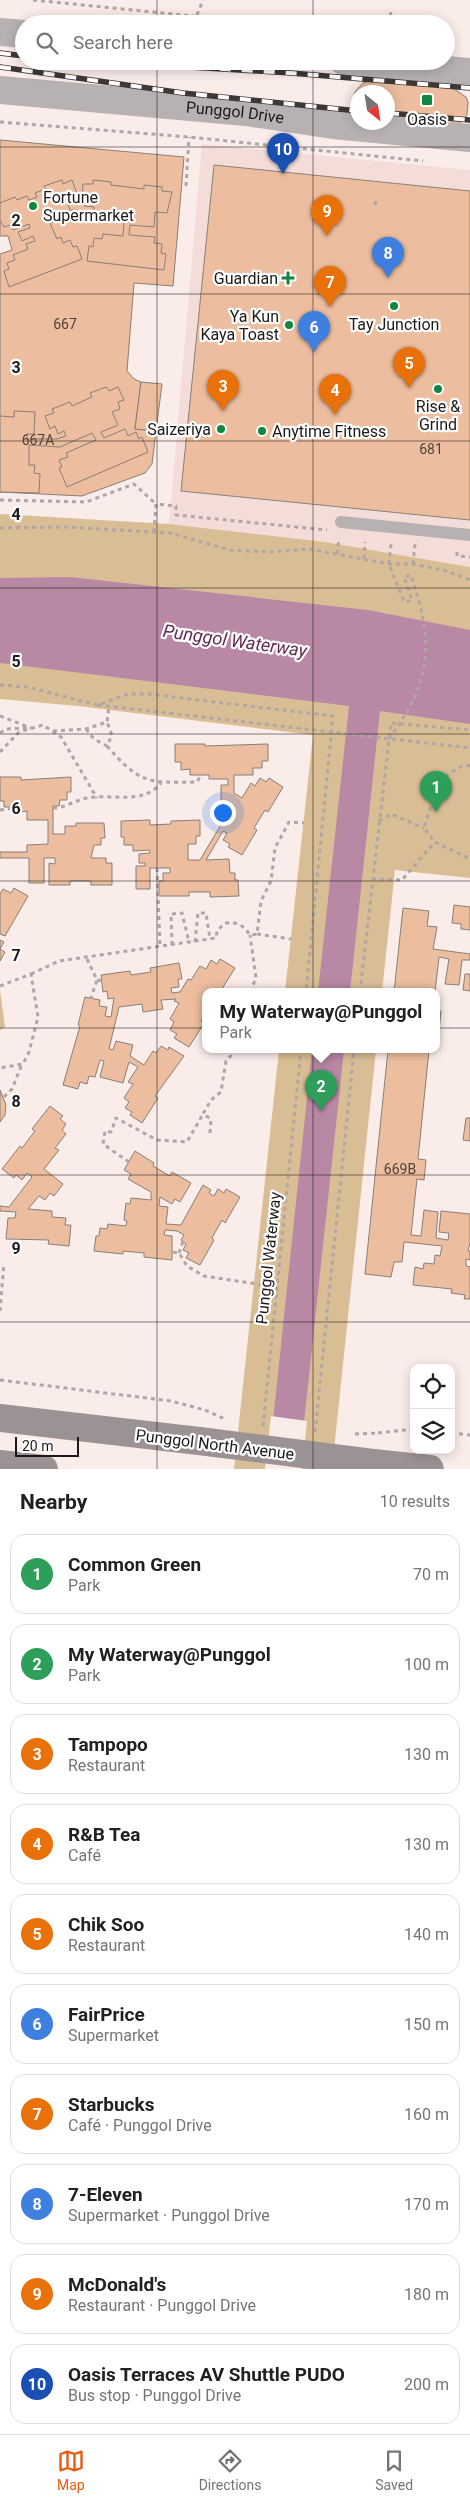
<!DOCTYPE html>
<html lang="en">
<head>
<meta charset="utf-8">
<style>
	body { margin:0; font-family:Roboto,sans-serif; background:#f2f2f2; color:#202124 }
	.controls { position:absolute; right:15px; bottom:15px; display:grid; overflow:hidden; border-radius:10px; box-shadow:0 2px 12px #0003 }
	.controls button { width:45px; height:45px; display:grid; place-items:center; padding:0; border:0; border-bottom:1px solid #e0e0e0; background:#fff; color:#202124; font:25px sans-serif }
	.compass { position:absolute; left:350px; top:85px; width:45px; height:45px; border-radius:50%; background:#fff; box-shadow:0 2px 12px #0003; rotate:150deg }
	.scale { position:absolute; left:15px; bottom:12px; width:64px; box-sizing:border-box; padding-left:5px; border:2px solid #1e1918; border-top:0; font-size:14px; line-height:18px; white-space:nowrap; color:#1e1918; -webkit-text-stroke:4px #fff; paint-order:stroke }
	.you { position:absolute; left:222px; top:812px; width:18px; height:18px; margin:-12px; border:4px solid #fff; border-radius:50%; background:#1a73e8; box-shadow:0 0 0 8px #1a73e833 }
	.badge { display:grid; place-items:center; width:32px; height:32px; border-radius:50%; background:#ea580c; color:#fff; font-size:16px; font-weight:700 }
	.pin { position:absolute; translate:-50% -41px; filter:drop-shadow(0 1px 2px #0008) }
	.pin::after { content:''; position:absolute; top:26px; width:18px; height:15px; background:inherit; clip-path:polygon(0 0,100% 0,50% 100%) }
	.popup { position:absolute; left:202px; top:988px; width:238px; height:65px; box-sizing:border-box; display:grid; place-content:center; border-radius:10px; background:#fff; filter:drop-shadow(0 1px 4px #0005); font-size:16px; white-space:nowrap; color:#757577 }
	.popup b { font-size:19px; color:#202124 }
	.popup::after { content:''; position:absolute; left:50%; top:100%; margin-left:-10px; border:10px solid transparent; border-top-color:#fff }
	.list { margin:0; padding:0; list-style:none }
	h2 { display:flex; justify-content:space-between; align-items:center; height:65px; margin:0; padding:0 20px; font-size:21px }
	h2 small { font-size:16px; font-weight:400; color:#757577 }
	.list li { display:grid; grid-template-columns:32px 1fr auto; gap:15px; align-items:center; box-sizing:border-box; height:80px; margin:0 10px 10px; padding:0 10px; border:1px solid #e0e0e0; border-radius:15px }
	.list b { display:block; font-size:19px; white-space:nowrap }
	.list p { margin:0; font-size:16px; white-space:nowrap; color:#757577 }
	.list em { font-size:16px; font-style:normal; color:#757577 }
	.icon { flex:none; width:28px; height:28px; fill:none; stroke:currentColor; stroke-width:2; stroke-linecap:round; stroke-linejoin:round }
	.map { position:relative; flex:none; width:470px; height:1469px; overflow:hidden }
	.search { position:absolute; background:#fff; box-shadow:0 2px 12px #0003; left:15px; right:15px; top:15px; height:55px; display:flex; align-items:center; gap:12px; box-sizing:border-box; padding:0 18px; border-radius:28px; color:#757577; font-size:19px }
	.sheet { height:965px; background:#fff }
	nav { display:flex; justify-content:space-around; align-items:center; box-sizing:border-box; height:70px; border-top:1px solid #e0e0e0; background:#fff; font-size:14px; color:#757577 }
	nav a { display:grid; justify-items:center; gap:2px }
	nav .on { color:#ea580c }
	.map>svg:first-child { display:block }
	.built { fill:#f4ddd9 }
	.green { fill:#d9be95 }
	.water { fill:#b888a4 }
	.pier { fill:#faece9 }
	.building { fill:#ecbd9e; stroke:#897f78 }
	.lines { fill:none; stroke-linecap:round; stroke-linejoin:round }
	.path { stroke:#b2a6a4; stroke-width:3; stroke-dasharray:4 4; stroke-linecap:butt }
	.service { stroke:#b7b1b2; stroke-width:12 }
	.tertiary { stroke:#b7b1b2; stroke-width:28 }
	.secondary { stroke:#9b9294; stroke-width:28 }
	.rail-casing { stroke:#3e3736; stroke-width:5.5 }
	.rail { stroke:#fff; stroke-width:4; stroke-dasharray:11; stroke-linecap:butt }
	.path-bridge { stroke:#b2a6a4; stroke-width:3; stroke-dasharray:4 4; stroke-linecap:butt }
	.secondary-bridge { stroke:#9b9294; stroke-width:28 }
	.grid { fill:none; stroke:#1e1918; stroke-width:1; stroke-opacity:0.55 }
	.poi-dot { fill:#12863f; stroke:#fff; stroke-width:2 }
	.labels { text-anchor:middle; stroke-width:4.5; stroke-linejoin:round; paint-order:stroke }
	.number-label { font-size:14px; fill:#52423a }
	.street-label { font-size:16px; fill:#1e1918; stroke:#fff }
	.poi-label { font-size:16px; fill:#1e1918; stroke:#fff }
	.water-label { font-size:18px; font-style:italic; fill:#652a50; stroke:#fff }
	.grid-label { font-size:16px; text-anchor:middle; font-weight:bold; fill:#1e1918; stroke:#fff; stroke-width:4.5; stroke-linejoin:round; paint-order:stroke }
</style>
</head>
<body>
<div class="map">
<svg width="470" height="1469" viewBox="0 0 470 1469">
	<rect width="100%" height="100%" fill="#faece9"/>
	<polygon class="built" points="202,144 470,170 470,567 325,542 169,524"/>
	<g class="green">
		<polygon points="0,514 169,524 325,542 470,567 470,878 395,870 382,992 285,992 313,735 78,706 0,699"/>
		<polygon points="0,990 5,1027 0,1030"/>
		<polygon points="279,1050 376,1050 332,1469 234,1469"/>
	</g>
	<g class="water">
		<polygon points="70,577 368,610 470,630 470,724 380,711 350,992 318,992 349,706 0,663 0,578"/>
		<polygon points="312,1050 344,1050 299,1469 268,1469"/>
	</g>
	<polygon class="pier" points="271,1416 307,1421 302,1469 265,1469"/>
	<g class="building">
		<polygon points="380,78 448,85 466,97 468,102 467,115 459,124 388,122 388,92 358,92 358,110 355,104 355,92 363,83"/>
		<polygon points="0,140 184,157 173,286 134,283 127,371 134,379 141,382 135,429 156,431 152,464 145,473 82,496 0,492 0,254 12,250 8,236 0,236"/>
		<polygon points="214,165 470,191 470,520 181,491"/>
		<polygon points="62,180 63,184 72,180 77,194 72,196 74,203 68,205 70,210 94,212 94,207 84,206 85,198 82,198 83,184 93,184 93,180 111,182 111,185 144,189 144,185 162,187 162,191 172,192 167,213 155,212 154,227 130,225 129,235 155,237 154,243 162,244 161,253 166,254 164,270 87,261 89,246 93,247 94,238 102,239 103,234 123,236 124,222 69,216 50,223 57,239 61,237 63,243 70,240 73,247 77,246 82,259 9,287 4,271 9,269 7,263 15,260 13,255 28,249 26,244 35,241 33,236 22,241 18,232 30,228 29,224 13,230 10,225 4,227 0,220 0,203 15,197 17,200 27,196 29,200 37,197 35,193 46,189 44,186"/>
		<polygon points="141,382 162,384 156,431 135,429"/>
		<polygon points="106,387 109,391 118,387 124,400 118,402 120,409 112,412 118,425 101,432 104,438 125,429 128,436 136,432 139,439 142,437 148,452 67,487 59,468 62,467 59,460 68,457 66,453 96,440 92,433 60,447 29,445 29,465 35,465 34,473 40,474 39,493 0,492 0,416 14,417 14,411 35,412 34,434 27,434 27,439 57,439 66,436 64,431 58,434 55,426 50,429 45,416 54,413 52,409 70,402 72,406 92,397 90,393"/>
		<polygon points="175,744 205,744 205,746 268,744 268,761 262,761 262,768 253,768 253,775 234,775 234,793 242,798 251,783 255,786 260,778 266,782 269,778 283,787 268,812 265,810 254,828 257,830 242,855 228,847 230,844 223,840 227,833 223,831 206,860 229,859 230,873 235,873 235,880 238,880 239,896 210,897 210,892 189,892 189,896 159,896 159,881 163,881 163,873 170,873 170,868 150,868 150,889 136,889 136,866 145,866 145,863 139,863 139,854 150,853 150,850 133,851 133,845 124,845 124,837 121,837 121,821 150,820 150,825 171,824 171,821 200,820 200,836 196,836 196,844 188,844 188,860 200,860 231,808 221,807 221,785 228,785 228,779 209,779 209,775 190,775 190,769 181,770 181,762 175,762"/>
		<polygon points="0,777 21,777 21,780 71,777 71,792 67,792 67,800 60,800 59,806 53,806 53,834 65,834 65,826 76,826 76,823 104,823 105,838 101,838 101,845 94,845 91,858 106,858 106,863 112,863 112,885 91,885 91,881 70,881 70,885 49,885 49,863 55,864 55,858 44,858 44,883 29,883 29,858 0,858 0,852 27,852 27,845 48,844 48,820 27,820 27,811 21,812 21,807 4,807 4,801 0,801"/>
		<polygon points="14,888 28,896 5,936 0,934 0,894 3,889 11,893"/>
		<polygon points="454,905 470,907 470,930 461,929 461,924 452,923"/>
		<polygon points="403,908 429,911 427,926 437,927 433,949 470,954 470,960 462,960 459,985 445,984 449,959 439,957 435,992 394,992"/>
		<polygon points="0,940 4,942 0,949 5,952 0,961"/>
		<polygon points="220,959 235,968 220,992 206,992 206,1012 201,1021 204,1023 189,1047 174,1038 177,1034 170,1030 174,1022 170,1019 179,1003 174,1001 176,999 161,1000 163,1009 143,1012 142,1004 119,1007 109,1049 113,1050 116,1041 133,1045 130,1056 144,1065 153,1051 156,1053 161,1046 168,1050 169,1047 184,1056 155,1096 158,1098 142,1123 130,1115 132,1112 125,1108 129,1102 124,1098 133,1084 128,1082 138,1067 129,1062 123,1083 100,1077 104,1061 100,1060 95,1077 89,1076 87,1084 80,1082 78,1089 63,1085 80,1026 78,1025 85,997 100,1000 99,1006 107,1007 105,1016 111,1017 114,998 108,999 107,991 103,992 101,975 130,971 131,975 151,972 150,968 179,963 182,979 178,979 179,987 171,988 172,993 180,992 188,979 191,980 200,966 206,969 211,960 217,964"/>
		<polygon points="465,974 470,974 470,991 463,990"/>
		<polygon points="436,1011 441,1011 439,1031 436,1031"/>
		<polygon points="388,1050 429,1050 418,1159 426,1160 424,1180 417,1179 411,1235 421,1236 424,1210 438,1212 436,1238 448,1240 449,1233 439,1232 441,1211 470,1214 470,1243 468,1251 470,1251 470,1260 466,1259 466,1266 470,1267 470,1299 464,1299 465,1295 451,1293 452,1289 413,1285 415,1267 423,1269 424,1263 434,1264 435,1255 440,1256 442,1246 404,1242 402,1262 394,1262 391,1277 365,1274"/>
		<polygon points="0,1090 6,1105 5,1115 0,1122"/>
		<polygon points="50,1106 63,1116 60,1119 66,1124 62,1130 66,1134 55,1148 59,1150 44,1169 63,1184 54,1196 50,1193 45,1200 39,1196 28,1209 52,1211 52,1217 66,1218 65,1225 71,1225 69,1246 48,1244 49,1240 6,1239 8,1218 15,1218 16,1212 0,1211 0,1206 9,1207 32,1177 27,1173 22,1180 16,1175 14,1178 2,1169 20,1146 22,1148 35,1131 32,1129"/>
		<polygon points="466,1118 470,1118 470,1141 463,1140"/>
		<polygon points="135,1151 154,1163 153,1166 170,1176 172,1172 191,1183 180,1202 175,1199 172,1204 160,1197 159,1206 168,1207 166,1224 181,1225 203,1185 211,1190 209,1193 214,1196 218,1189 224,1193 226,1189 240,1197 225,1223 222,1220 212,1238 214,1240 200,1265 186,1258 189,1253 183,1250 186,1244 181,1240 184,1235 177,1231 165,1230 164,1235 172,1236 172,1260 144,1257 144,1253 123,1251 123,1254 94,1251 96,1236 99,1236 100,1228 107,1229 108,1224 126,1226 127,1221 124,1220 126,1203 130,1204 131,1198 151,1200 151,1192 128,1179 131,1174 124,1170"/>
	</g>
	<g class="lines">
		<g class="path">
			<polyline points="33,0 263,23"/>
			<polyline points="197,15 203,0"/>
			<polyline points="389,24 391,11"/>
			<polyline points="0,122 189,137 423,161"/>
			<polyline points="186,186 189,137"/>
			<polyline points="375,205 376,201"/>
			<polyline points="0,500 86,502 134,484 156,504"/>
			<polyline points="0,528 65,527 170,533 230,550 269,552 309,549 389,564 413,564 447,571 470,580"/>
			<polyline points="154,532 156,504 176,506 176,515 327,530"/>
			<polyline points="457,552 457,556 470,557"/>
			<polyline points="337,554 339,538"/>
			<polyline points="364,559 365,542"/>
			<polyline points="389,564 391,544"/>
			<polyline points="413,564 415,544"/>
			<polyline points="0,685 28,687 98,705 128,694 148,694 333,716 306,992"/>
			<polyline points="0,716 31,728"/>
			<polyline points="86,729 94,739 107,746 112,735 107,722"/>
			<polyline points="53,731 86,729 107,722 109,706"/>
			<polyline points="0,733 6,729 27,728"/>
			<path d="M107 746C140 784 148 783 197 782L201 775"/>
			<polyline points="0,752 19,732 43,725 61,737 97,798"/>
			<polyline points="470,766 464,765 439,779 424,828 435,842 470,859"/>
			<path d="M53 808C66 808 75 800 87 798 112 793 142 806 161 783"/>
			<polyline points="0,810 21,807"/>
			<polyline points="379,821 391,814 424,828"/>
			<polyline points="157,868 160,946"/>
			<polyline points="372,879 402,880 435,842"/>
			<polyline points="257,934 291,939"/>
			<polyline points="195,942 198,913 206,913 210,939"/>
			<polyline points="172,945 171,914 182,913 189,942"/>
			<polyline points="87,959 97,980 91,998"/>
			<path d="M31 974 59 961 216 938 217 931 225 923C238 922 242 924 250 935L257 934 261 901 271 881 275 848 289 822 304 823"/>
			<polyline points="97,980 102,981"/>
			<polyline points="0,986 31,974 38,1017 29,1052 23,1064 0,1068"/>
			<polyline points="250,992 256,978 250,935"/>
			<polyline points="360,992 391,723 470,730"/>
			<polyline points="4,1097 12,1089 22,1064"/>
			<polyline points="210,1133 211,1119 203,1114 211,1100 221,1092 226,1061 236,1050"/>
			<polyline points="129,1162 103,1144 105,1131 111,1132 116,1118 157,1140 187,1142 203,1114"/>
			<polyline points="173,1252 179,1253 187,1266 204,1276 277,1287"/>
			<polyline points="179,1253 183,1241"/>
			<polyline points="0,1311 4,1263"/>
			<polyline points="0,1380 171,1401 205,1410"/>
			<polyline points="263,1426 301,1050"/>
			<polyline points="315,1432 354,1050"/>
			<polyline points="378,1433 414,1429"/>
			<polyline points="451,1433 470,1435"/>
		</g>
		<polyline class="service" points="341,522 470,535"/>
		<g class="tertiary">
			<polyline points="0,32 24,34"/>
			<polyline points="343,61 470,72"/>
			<path id="s1" d="M0 90 246 112 333 125 470 138"/>
		</g>
		<g class="secondary">
			<polyline points="0,1418 199,1441"/>
			<polyline points="373,1463 430,1469"/>
			<polyline points="0,1464 44,1469"/>
		</g>
		<defs>
			<g id="rail">
				<polyline points="0,53 24,56"/>
				<polyline points="88,61 291,73 470,88"/>
				<polyline points="0,67 183,93 358,111"/>
				<polyline points="388,113 470,120"/>
			</g>
		</defs>
		<use href="#rail" class="rail-casing"/>
		<use href="#rail" class="rail"/>
		<g class="path-bridge">
			<polyline points="98,705 470,748"/>
			<path d="M389 739C432 680 434 644 411 575L404 577 412 600 404 602 389 564"/>
			<polyline points="205,1410 225,1419"/>
			<polyline points="355,1434 378,1433"/>
		</g>
		<polyline class="secondary-bridge" points="199,1441 373,1463"/>
	</g>
	<path class="grid" d="M157 0V24M313 0V24M157 61V1469M313 61V1469M0 147H470M0 294H470M0 441H470M0 588H470M0 734H470M0 881H470M0 1028H470M0 1175H470M0 1322H470"/>
	<g class="poi-dot">
		<rect x="421" y="94" width="12" height="12" rx="2.5"/>
		<circle cx="33" cy="206" r="5"/>
		<path d="M285.5 270.5h5v5h5v5h-5v5h-5v-5h-5v-5h5z"/>
		<circle cx="394" cy="306" r="5"/>
		<circle cx="289" cy="325" r="5"/>
		<circle cx="438" cy="389" r="5"/>
		<circle cx="221" cy="429" r="5"/>
		<circle cx="262" cy="431" r="5"/>
	</g>
	<g class="labels">
		<g class="number-label">
			<text x="65" y="329">667</text>
			<text x="38" y="445">667A</text>
			<text x="431" y="454">681</text>
			<text x="400" y="1174">669B</text>
		</g>
		<g class="street-label">
			<text dy="6" stroke="none"><textPath href="#s1" startOffset="236">Punggol Drive</textPath></text>
			<text transform="translate(268 1258) rotate(-84)" y="6">Punggol Waterway</text>
			<text transform="translate(215 1444) rotate(7)" y="6">Punggol North Avenue</text>
		</g>
		<g class="poi-label">
			<text x="427" y="125">Oasis</text>
			<text x="43" y="203" text-anchor="start">Fortune<tspan x="43" dy="18">Supermarket</tspan></text>
			<text x="278" y="284" text-anchor="end">Guardian</text>
			<text x="279" y="322" text-anchor="end">Ya Kun<tspan x="279" dy="18">Kaya Toast</tspan></text>
			<text x="394" y="330">Tay Junction</text>
			<text x="438" y="412">Rise &amp;<tspan x="438" dy="18">Grind</tspan></text>
			<text x="211" y="435" text-anchor="end">Saizeriya</text>
			<text x="272" y="437" text-anchor="start">Anytime Fitness</text>
		</g>
		<g class="water-label">
			<text transform="translate(235 641) rotate(8)" y="6">Punggol Waterway</text>
		</g>
	</g>
	<g class="grid-label">
		<text x="16" y="226">2</text>
		<text x="16" y="373">3</text>
		<text x="16" y="520">4</text>
		<text x="16" y="667">5</text>
		<text x="16" y="814">6</text>
		<text x="16" y="961">7</text>
		<text x="16" y="1107">8</text>
		<text x="16" y="1254">9</text>
	</g>
</svg>
<div class="controls">
<button><svg class="icon" aria-label="locate" viewBox="0 0 24 24"><circle cx="12" cy="12" r="6"/><path d="M12 2v4M12 18v4M2 12h4M18 12h4"/></svg></button>
<button><svg class="icon" aria-label="layers" viewBox="0 0 24 24"><path d="M12 4l9 5-9 5-9-5zM3 14l9 5 9-5"/></svg></button>
</div>
<svg class="compass" viewBox="-18 -18 36 36"><path d="M0-13l5 13h-10z" fill="#e53935"/><path d="M0 13l5-13h-10z" fill="#757577"/></svg>
<div class="scale">20 m</div>
<div class="you"></div>
<div class="pin badge" style="left:436px;top:812px;background:#2e9e5b">1</div>
<div class="pin badge" style="left:321px;top:1111px;background:#2e9e5b">2</div>
<div class="popup"><b>My Waterway@Punggol</b>Park</div>
<div class="pin badge" style="left:223px;top:411px;background:#e8710a">3</div>
<div class="pin badge" style="left:335px;top:415px;background:#e8710a">4</div>
<div class="pin badge" style="left:409px;top:388px;background:#e8710a">5</div>
<div class="pin badge" style="left:314px;top:352px;background:#3f7fe0">6</div>
<div class="pin badge" style="left:330px;top:307px;background:#e8710a">7</div>
<div class="pin badge" style="left:388px;top:278px;background:#3f7fe0">8</div>
<div class="pin badge" style="left:327px;top:236px;background:#e8710a">9</div>
<div class="pin badge" style="left:283px;top:174px;background:#1a4fb4">10</div>
<div class="search"><svg class="icon" aria-label="search" viewBox="0 0 24 24"><circle cx="10" cy="10" r="6"/><path d="M15 15l6 6"/></svg>Search here</div>
</div>
<section class="sheet">
<h2>Nearby<small>10 results</small></h2>
<ul class="list">
<li><span class="badge" style="background:#2e9e5b">1</span><div><b>Common Green</b><p>Park</p></div><em>70 m</em></li>
<li><span class="badge" style="background:#2e9e5b">2</span><div><b>My Waterway@Punggol</b><p>Park</p></div><em>100 m</em></li>
<li><span class="badge" style="background:#e8710a">3</span><div><b>Tampopo</b><p>Restaurant</p></div><em>130 m</em></li>
<li><span class="badge" style="background:#e8710a">4</span><div><b>R&amp;B Tea</b><p>Café</p></div><em>130 m</em></li>
<li><span class="badge" style="background:#e8710a">5</span><div><b>Chik Soo</b><p>Restaurant</p></div><em>140 m</em></li>
<li><span class="badge" style="background:#3f7fe0">6</span><div><b>FairPrice</b><p>Supermarket</p></div><em>150 m</em></li>
<li><span class="badge" style="background:#e8710a">7</span><div><b>Starbucks</b><p>Café · Punggol Drive</p></div><em>160 m</em></li>
<li><span class="badge" style="background:#3f7fe0">8</span><div><b>7-Eleven</b><p>Supermarket · Punggol Drive</p></div><em>170 m</em></li>
<li><span class="badge" style="background:#e8710a">9</span><div><b>McDonald's</b><p>Restaurant · Punggol Drive</p></div><em>180 m</em></li>
<li><span class="badge" style="background:#1a4fb4">10</span><div><b>Oasis Terraces AV Shuttle PUDO</b><p>Bus stop · Punggol Drive</p></div><em>200 m</em></li>
</ul>
</section>
<nav>
<a class="on"><svg class="icon" aria-label="map" viewBox="0 0 24 24"><path d="M3 6l6-2 6 2 6-2v14l-6 2-6-2-6 2zM9 4v14M15 6v14"/></svg>Map</a>
<a><svg class="icon" aria-label="directions" viewBox="0 0 24 24"><path d="M12 3l9 9-9 9-9-9zM9 14v-3h6M13 9l2 2-2 2"/></svg>Directions</a>
<a><svg class="icon" aria-label="saved" viewBox="0 0 24 24"><path d="M7 4h10v16l-5-4-5 4z"/></svg>Saved</a>
</nav>
</body>
</html>
